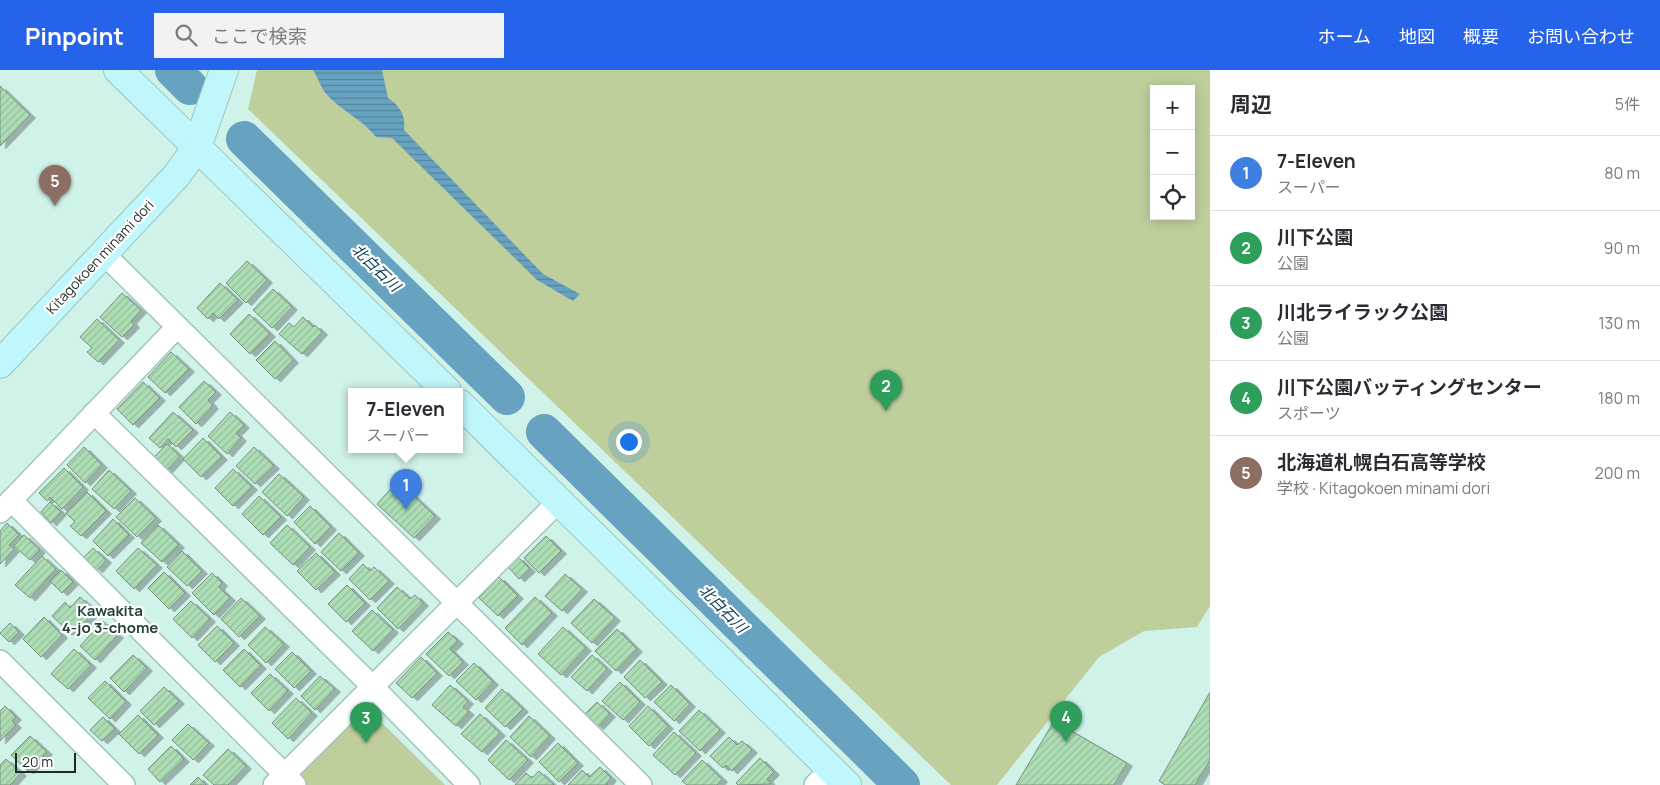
<!DOCTYPE html>
<html lang="ja">
<head>
<meta charset="utf-8">
<style>
	body { margin:0; font-family:Manrope,"Noto Sans JP",sans-serif; background:#f2f2f3; color:#2b2b33 }
	.controls { position:absolute; right:15px; top:15px; display:grid; overflow:hidden; border-radius:0px; box-shadow:0 2px 12px #0003 }
	.controls button { width:45px; height:45px; display:grid; place-items:center; padding:0; border:0; border-bottom:1px solid #e1e1e2; background:#fff; color:#2b2b33; font:25px sans-serif }
	.scale { position:absolute; left:15px; bottom:12px; width:61px; box-sizing:border-box; padding-left:5px; border:2px solid #1d2a26; border-top:0; font-size:14px; line-height:18px; white-space:nowrap; color:#1d2a26; -webkit-text-stroke:4px #fff; paint-order:stroke }
	.you { position:absolute; left:628px; top:371px; width:18px; height:18px; margin:-12px; border:4px solid #fff; border-radius:50%; background:#1a73e8; box-shadow:0 0 0 8px #1a73e833 }
	.badge { display:grid; place-items:center; width:32px; height:32px; border-radius:50%; background:#2563eb; color:#fff; font-size:16px; font-weight:700 }
	.pin { position:absolute; translate:-50% -41px; filter:drop-shadow(0 1px 2px #0008) }
	.pin::after { content:''; position:absolute; top:26px; width:18px; height:15px; background:inherit; clip-path:polygon(0 0,100% 0,50% 100%) }
	.popup { position:absolute; left:348px; top:318px; width:115px; height:65px; box-sizing:border-box; display:grid; place-content:center; border-radius:0px; background:#fff; filter:drop-shadow(0 1px 4px #0005); font-size:16px; white-space:nowrap; color:#7c7c81 }
	.popup b { font-size:19px; color:#2b2b33 }
	.popup::after { content:''; position:absolute; left:50%; top:100%; margin-left:-10px; border:10px solid transparent; border-top-color:#fff }
	.list { margin:0; padding:0; list-style:none }
	h2 { display:flex; justify-content:space-between; align-items:center; height:65px; margin:0; padding:0 20px; font-size:21px }
	h2 small { font-size:16px; font-weight:400; color:#7c7c81 }
	.list li { display:grid; grid-template-columns:32px 1fr auto; gap:15px; align-items:center; box-sizing:border-box; height:75px; padding:0 20px; border-top:1px solid #e1e1e2 }
	.list b { display:block; font-size:19px; white-space:nowrap }
	.list p { margin:0; font-size:16px; white-space:nowrap; color:#7c7c81 }
	.list em { font-size:16px; font-style:normal; color:#7c7c81 }
	.icon { flex:none; width:28px; height:28px; fill:none; stroke:currentColor; stroke-width:2; stroke-linecap:round; stroke-linejoin:round }
	.map { position:relative; flex:none; width:1210px; height:715px; overflow:hidden }
	header { display:flex; align-items:center; gap:30px; box-sizing:border-box; height:70px; padding:0 25px; background:#2563eb; color:#fff }
	header strong { font-size:24px }
	nav { display:flex; gap:28px; margin-inline-start:auto; font-size:18px }
	.search { width:350px; height:45px; background:#f2f2f3; display:flex; align-items:center; gap:12px; box-sizing:border-box; padding:0 18px; border-radius:0px; color:#7c7c81; font-size:19px }
	main { display:flex }
	aside { flex:1; background:#fff }
	.map>svg:first-child { display:block }
	.green { fill:#bfcf9c; fill-rule:evenodd }
	.water { fill:url(#water-rules) }
	.lines { fill:none; stroke-linecap:round; stroke-linejoin:round }
	.river { stroke:#67a2c1; stroke-width:36 }
	.building { fill:url(#building-hatch); stroke:#7a917e; filter:url(#shadow) }
	.street-casing { stroke:#a2c4bb; stroke-width:24 }
	.secondary-casing { stroke:#a2c4bb; stroke-width:30 }
	.street { stroke:#fff; stroke-width:21 }
	.secondary { stroke:#bff7fc; stroke-width:28 }
	.labels { text-anchor:middle; stroke-width:4.5; stroke-linejoin:round; paint-order:stroke }
	.street-label { font-size:14px; fill:#1d2a26; stroke:#fff }
	.water-label { font-size:15px; font-style:italic; fill:#073b51; stroke:#fff }
	.neighbourhood-label { font-size:15px; font-weight:bold; fill:#23413a; stroke:#fff }
</style>
</head>
<body>
<header>
<strong>Pinpoint</strong>
<div class="search"><svg class="icon" aria-label="search" viewBox="0 0 24 24"><circle cx="10" cy="10" r="6"/><path d="M15 15l6 6"/></svg>ここで検索</div>
<nav><a>ホーム</a><a>地図</a><a>概要</a><a>お問い合わせ</a></nav>
</header>
<main>
<div class="map">
<svg width="1210" height="715" viewBox="0 0 1210 715">
	<defs>
		<pattern id="water-rules" width="6" height="5" patternUnits="userSpaceOnUse" patternTransform="scale(1.25)"><rect width="6" height="5" fill="#67a2c1"/><path d="M0 2.5h6" fill="none" stroke="#54849d"/></pattern>
		<pattern id="building-hatch" width="6" height="6" patternUnits="userSpaceOnUse" patternTransform="scale(1.25)"><rect width="6" height="6" fill="#acddb4"/><path d="M-1 1l2-2M0 6l6-6M5 7l2-2" fill="none" stroke="#94be9b"/></pattern>
		<filter id="shadow"><feDropShadow dx="5.5" dy="3" stdDeviation="0" flood-color="#0004"/></filter>
	</defs>
	<rect width="100%" height="100%" fill="#cff2e9"/>
	<g class="green">
		<path d="M257 0H1210V536L1197 557 1144 561 1099 587 997 715H951L248 39ZM1154 19H1191V146H1154Z"/>
		<polygon points="361,642 371,642 445,715 304,715 300,711 302,703"/>
	</g>
	<path class="water" d="M313 0H382L388 28C400 35 406 47 404 60L543 204 580 224 573 231 537 210 392 68 376 67C363 50 342 41 327 25 321 18 318 8 313 0Z"/>
	<g class="lines">
		<g class="river">
			<polyline points="173,0 190,17"/>
			<polyline points="244,69 507,327"/>
			<polyline points="544,362 902,715"/>
		</g>
	</g>
	<g class="building">
		<polygon points="0,16 30,45 0,76"/>
		<polygon points="247,191 267,210 246,233 226,213"/>
		<polygon points="220,213 238,230 219,249 213,243 208,249 197,238"/>
		<polygon points="273,219 292,237 272,258 253,240"/>
		<polygon points="122,223 141,240 131,251 134,255 122,267 100,247"/>
		<polygon points="249,244 270,264 250,284 230,264"/>
		<polygon points="303,247 313,257 315,255 322,262 302,284 279,264 289,253 294,257"/>
		<polygon points="97,249 119,270 98,292 87,282 92,278 80,267"/>
		<polygon points="275,271 293,290 275,309 256,290"/>
		<polygon points="171,282 189,299 165,323 148,307"/>
		<polygon points="204,311 216,322 208,330 213,336 196,354 179,337"/>
		<polygon points="143,312 160,328 133,355 117,339"/>
		<polygon points="173,342 193,360 176,377 168,369 160,378 149,368"/>
		<polygon points="230,342 244,355 236,363 241,368 227,384 208,366"/>
		<polygon points="203,368 222,387 201,407 183,389"/>
		<polygon points="167,374 180,386 167,400 154,387"/>
		<polygon points="84,377 102,395 85,413 67,395"/>
		<polygon points="254,377 274,396 255,414 236,396"/>
		<polygon points="64,398 83,417 62,439 50,427 47,431 39,423"/>
		<polygon points="233,399 252,417 233,436 215,418"/>
		<polygon points="109,400 131,421 114,439 92,419"/>
		<polygon points="279,404 304,427 287,446 262,422"/>
		<polygon points="398,411 435,446 414,468 377,434"/>
		<polygon points="87,422 106,441 81,466 70,456 75,452 66,443"/>
		<polygon points="259,426 281,447 263,465 242,444"/>
		<polygon points="135,428 156,448 137,467 116,447"/>
		<polygon points="50,432 61,442 51,453 41,442"/>
		<polygon points="310,436 331,457 315,474 294,452"/>
		<polygon points="113,449 129,465 108,486 93,471"/>
		<polygon points="7,453 19,465 9,475 14,479 0,494 0,461"/>
		<polygon points="158,455 179,475 162,492 141,473"/>
		<polygon points="287,455 310,477 293,495 270,473"/>
		<polygon points="339,463 359,483 341,501 321,482"/>
		<polygon points="24,465 40,480 30,490 14,476"/>
		<polygon points="546,466 561,481 539,503 524,488"/>
		<polygon points="93,478 106,490 97,500 84,487"/>
		<polygon points="138,478 157,495 134,519 116,501"/>
		<polygon points="182,481 202,501 187,516 167,497"/>
		<polygon points="316,483 335,502 316,520 297,501"/>
		<polygon points="42,486 56,499 30,528 15,515"/>
		<polygon points="518,487 530,499 519,509 508,497"/>
		<polygon points="363,494 370,501 374,497 389,511 370,530 349,509"/>
		<polygon points="61,500 73,512 62,523 50,511"/>
		<polygon points="164,502 185,523 169,539 148,518"/>
		<polygon points="212,503 222,513 219,517 230,528 214,545 192,523"/>
		<polygon points="565,504 582,519 562,541 545,526"/>
		<polygon points="499,507 518,526 498,546 479,528"/>
		<polygon points="347,515 365,533 346,552 328,534"/>
		<polygon points="397,517 410,529 415,525 423,533 398,559 377,538"/>
		<polygon points="80,527 95,541 72,565 52,546 65,532 70,538"/>
		<polygon points="535,527 552,543 522,575 505,558"/>
		<polygon points="241,528 260,546 239,567 221,549"/>
		<polygon points="594,529 615,548 592,573 571,553"/>
		<polygon points="191,531 210,549 192,568 173,549"/>
		<polygon points="372,540 393,560 373,581 352,561"/>
		<polygon points="44,547 62,565 41,587 23,569"/>
		<polygon points="103,551 118,565 95,590 80,576"/>
		<polygon points="10,553 19,562 9,572 0,563"/>
		<polygon points="217,556 234,573 215,592 198,575"/>
		<polygon points="265,557 284,574 266,593 248,575"/>
		<polygon points="563,557 586,578 561,605 538,584"/>
		<polygon points="617,559 637,579 616,601 595,581"/>
		<polygon points="448,562 458,571 450,579 463,592 449,606 426,584"/>
		<polygon points="74,579 91,595 68,619 51,604"/>
		<polygon points="244,579 261,596 240,617 223,600"/>
		<polygon points="292,582 311,601 294,618 275,599"/>
		<polygon points="133,585 147,598 124,622 110,608"/>
		<polygon points="592,585 607,599 587,621 571,607"/>
		<polygon points="421,587 437,603 412,628 396,613"/>
		<polygon points="640,590 662,612 645,628 624,607"/>
		<polygon points="474,593 493,612 476,630 456,611"/>
		<polygon points="270,604 288,621 269,641 251,623"/>
		<polygon points="320,606 335,619 315,640 301,626"/>
		<polygon points="105,611 126,632 110,649 88,628"/>
		<polygon points="620,612 640,632 623,650 602,631"/>
		<polygon points="450,615 468,631 463,637 469,642 456,656 432,635"/>
		<polygon points="671,615 690,634 674,651 654,632"/>
		<polygon points="164,617 179,631 154,655 140,641"/>
		<polygon points="502,619 523,639 505,657 485,638"/>
		<polygon points="1210,622 1210,690 1195,715 1165,715 1159,711"/>
		<polygon points="296,628 312,643 288,669 272,653"/>
		<polygon points="597,632 610,644 598,657 585,644"/>
		<polygon points="5,636 16,647 12,651 16,655 0,671 0,641"/>
		<polygon points="648,636 668,656 649,676 629,656"/>
		<polygon points="699,640 720,660 700,681 679,661"/>
		<polygon points="480,644 500,663 482,682 461,664"/>
		<polygon points="138,645 158,665 139,684 119,664"/>
		<polygon points="529,646 550,666 531,687 510,667"/>
		<polygon points="103,647 115,659 102,671 90,660"/>
		<polygon points="1054,651 1127,693 1114,715 1016,715"/>
		<polygon points="188,654 209,673 193,690 172,670"/>
		<polygon points="674,662 696,683 675,705 653,685"/>
		<polygon points="30,666 47,682 28,701 11,685"/>
		<polygon points="729,667 737,675 742,671 752,680 732,701 726,695 723,698 710,686"/>
		<polygon points="506,670 528,690 509,710 488,690"/>
		<polygon points="558,673 578,693 559,712 539,692"/>
		<polygon points="171,676 184,689 160,712 148,699"/>
		<polygon points="228,679 246,696 228,715 214,715 203,705"/>
		<polygon points="760,688 774,702 767,709 771,714 738,715 736,713"/>
		<polygon points="6,689 21,703 10,715 0,715 0,695"/>
		<polygon points="702,690 722,709 717,715 687,715 682,711"/>
		<polygon points="600,697 611,708 606,714 608,715 568,715 582,700 589,707"/>
		<polygon points="539,701 554,715 515,715 526,703 532,708"/>
		<polygon points="198,707 206,715 190,715"/>
	</g>
	<g class="lines">
		<defs>
			<g id="street">
				<polyline points="104,184 641,715"/>
				<polyline points="94,343 373,617 469,715"/>
				<polyline points="11,430 295,715"/>
				<polyline points="0,442 177,257"/>
				<polyline points="0,591 124,715"/>
				<polyline points="274,715 559,431"/>
				<polyline points="815,715 831,699"/>
			</g>
			<g id="secondary">
				<polyline points="118,0 447,321"/>
				<polyline points="0,294 177,105 197,77 224,0"/>
				<polyline points="460,334 847,715"/>
			</g>
		</defs>
		<use href="#street" class="street-casing"/>
		<use href="#secondary" class="secondary-casing"/>
		<use href="#street" class="street"/>
		<use href="#secondary" class="secondary"/>
	</g>
	<g class="labels">
		<g class="street-label">
			<text transform="translate(100 187) rotate(-47)" y="5">Kitagokoen minami dori</text>
		</g>
		<g class="water-label">
			<text transform="translate(376 198) rotate(44)" y="5">北白石川</text>
			<text transform="translate(723 539) rotate(45)" y="5">北白石川</text>
		</g>
		<g class="neighbourhood-label">
			<text x="110" y="546">Kawakita<tspan x="110" dy="17">4-jo 3-chome</tspan></text>
		</g>
	</g>
</svg>
<div class="controls">
<button>+</button>
<button>−</button>
<button><svg class="icon" aria-label="locate" viewBox="0 0 24 24"><circle cx="12" cy="12" r="6"/><path d="M12 2v4M12 18v4M2 12h4M18 12h4"/></svg></button>
</div>
<div class="scale">20 m</div>
<div class="you"></div>
<div class="pin badge" style="left:406px;top:440px;background:#3f7fe0">1</div>
<div class="popup"><b>7-Eleven</b>スーパー</div>
<div class="pin badge" style="left:886px;top:341px;background:#2e9e5b">2</div>
<div class="pin badge" style="left:366px;top:673px;background:#2e9e5b">3</div>
<div class="pin badge" style="left:1066px;top:672px;background:#2e9e5b">4</div>
<div class="pin badge" style="left:55px;top:136px;background:#8d6e63">5</div>
</div>
<aside>
<h2>周辺<small>5件</small></h2>
<ul class="list">
<li><span class="badge" style="background:#3f7fe0">1</span><div><b>7-Eleven</b><p>スーパー</p></div><em>80 m</em></li>
<li><span class="badge" style="background:#2e9e5b">2</span><div><b>川下公園</b><p>公園</p></div><em>90 m</em></li>
<li><span class="badge" style="background:#2e9e5b">3</span><div><b>川北ライラック公園</b><p>公園</p></div><em>130 m</em></li>
<li><span class="badge" style="background:#2e9e5b">4</span><div><b>川下公園バッティングセンター</b><p>スポーツ</p></div><em>180 m</em></li>
<li><span class="badge" style="background:#8d6e63">5</span><div><b>北海道札幌白石高等学校</b><p>学校 · Kitagokoen minami dori</p></div><em>200 m</em></li>
</ul>
</aside>
</main>
</body>
</html>
